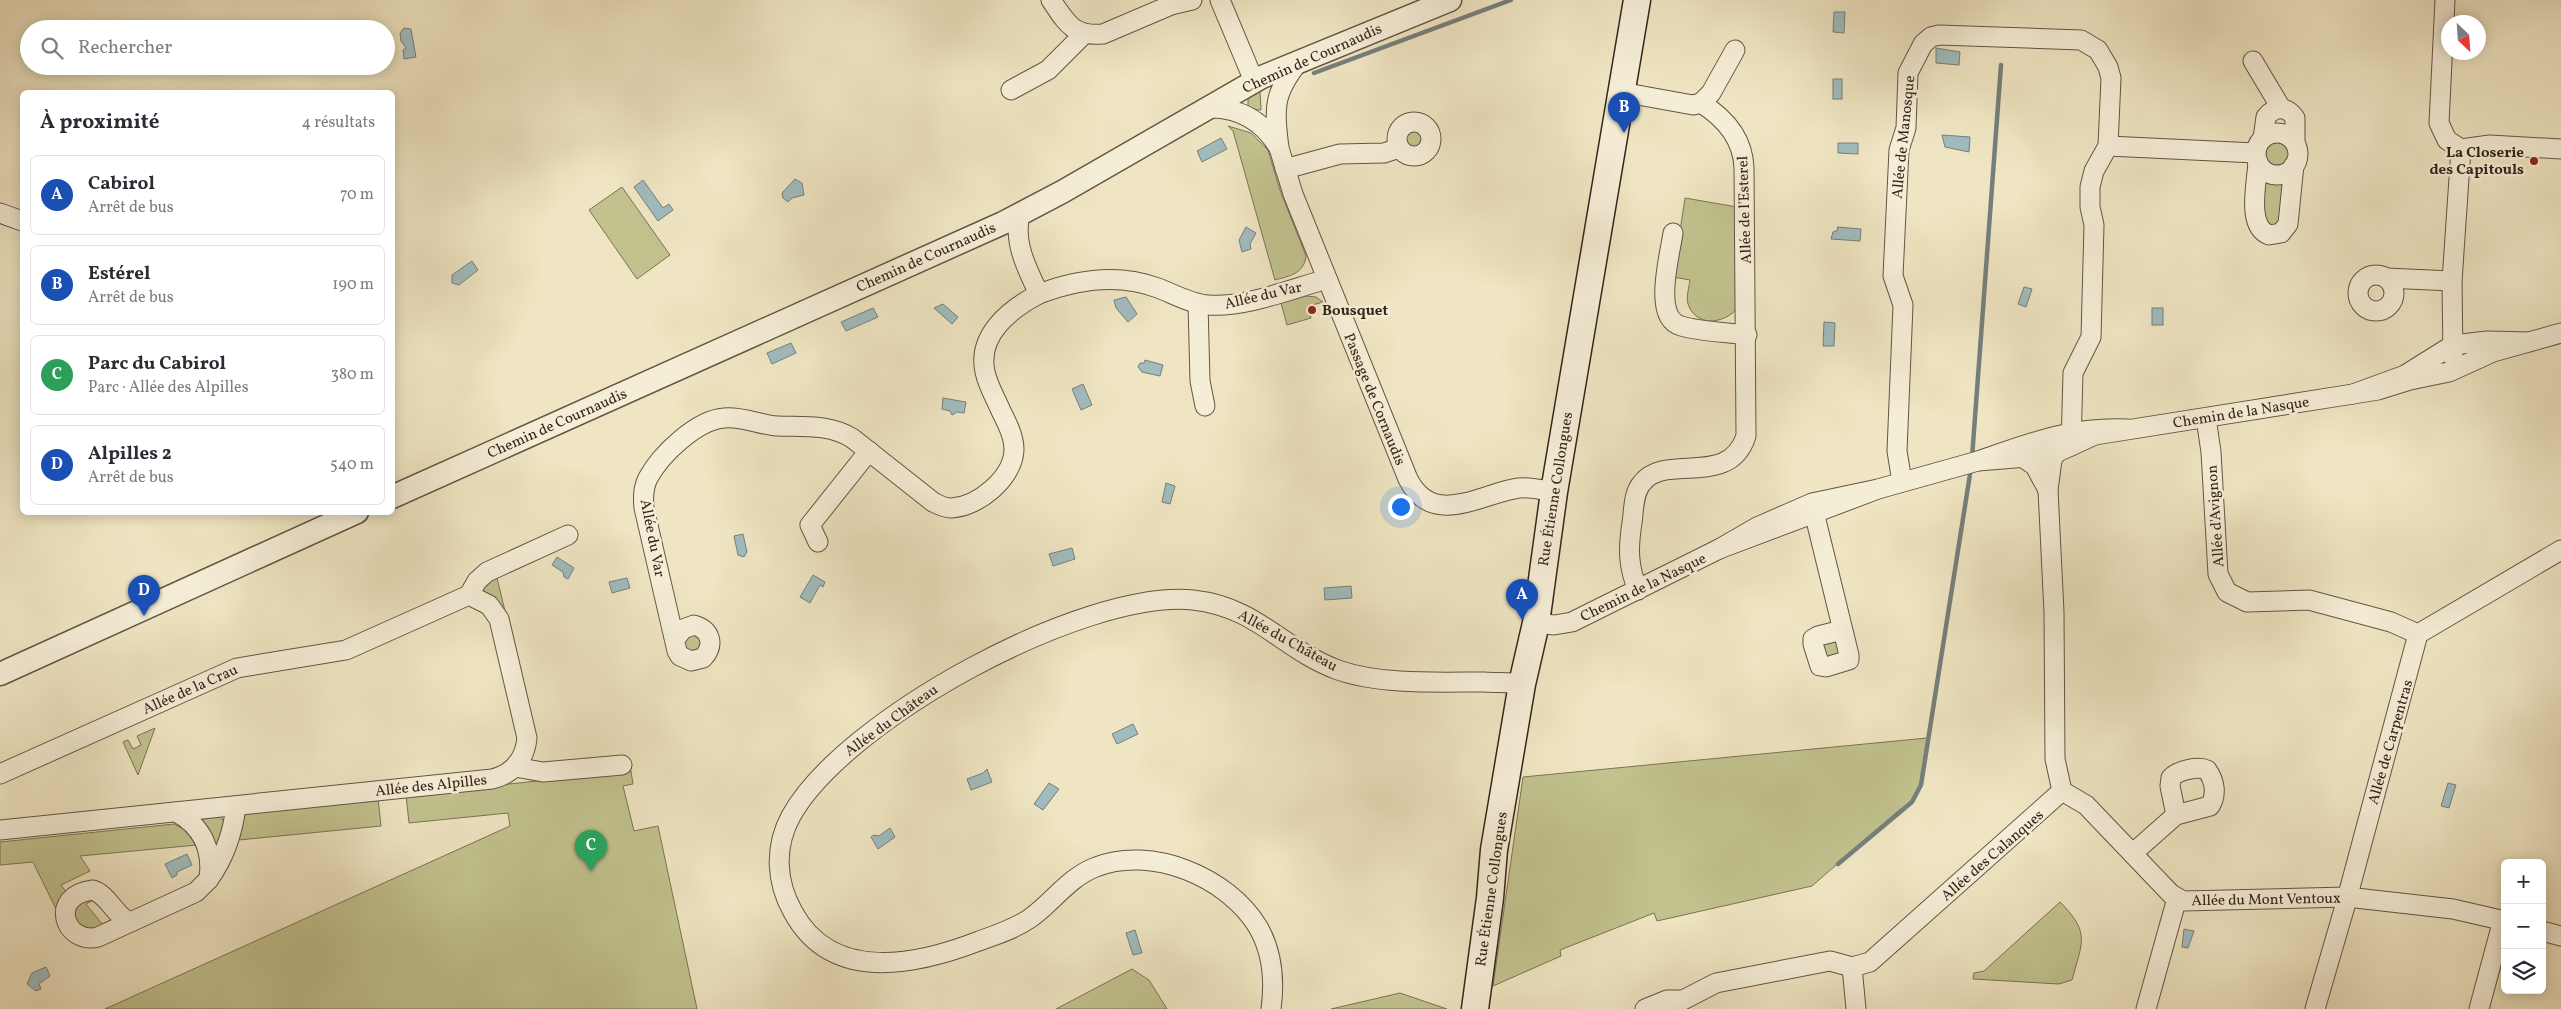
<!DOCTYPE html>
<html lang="fr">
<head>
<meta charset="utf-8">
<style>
	body { margin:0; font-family:Vollkorn,serif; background:#f2f2f3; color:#2b2b33 }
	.controls { position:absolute; right:15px; bottom:15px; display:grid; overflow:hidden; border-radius:8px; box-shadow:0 2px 12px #0003 }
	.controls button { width:45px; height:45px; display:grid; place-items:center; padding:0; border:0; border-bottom:1px solid #e1e1e2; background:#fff; color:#2b2b33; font:25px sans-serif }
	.compass { position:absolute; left:2441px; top:15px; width:45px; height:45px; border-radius:50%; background:#fff; box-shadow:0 2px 12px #0003; rotate:155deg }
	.you { position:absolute; left:1400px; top:506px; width:18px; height:18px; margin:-12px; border:4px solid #fff; border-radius:50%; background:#1a73e8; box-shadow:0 0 0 8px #1a73e833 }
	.badge { display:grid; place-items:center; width:32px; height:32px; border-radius:50%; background:#8f2418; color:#fff; font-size:16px; font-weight:700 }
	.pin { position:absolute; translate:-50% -41px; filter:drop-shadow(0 1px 2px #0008) }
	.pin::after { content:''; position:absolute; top:26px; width:18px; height:15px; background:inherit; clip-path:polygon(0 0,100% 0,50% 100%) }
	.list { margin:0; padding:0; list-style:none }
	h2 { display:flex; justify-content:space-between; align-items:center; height:65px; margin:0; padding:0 20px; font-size:21px }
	h2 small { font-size:16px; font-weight:400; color:#7c7c81 }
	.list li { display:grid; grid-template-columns:32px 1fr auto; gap:15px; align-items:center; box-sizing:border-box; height:80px; margin:0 10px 10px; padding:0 10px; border:1px solid #e1e1e2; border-radius:8px }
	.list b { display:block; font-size:19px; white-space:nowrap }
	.list p { margin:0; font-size:16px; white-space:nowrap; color:#7c7c81 }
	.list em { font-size:16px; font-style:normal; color:#7c7c81 }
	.icon { flex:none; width:28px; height:28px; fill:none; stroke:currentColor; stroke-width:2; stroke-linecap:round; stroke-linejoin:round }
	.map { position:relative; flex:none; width:2561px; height:1009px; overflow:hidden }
	.search { position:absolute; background:#fff; box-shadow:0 2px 12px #0003; left:20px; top:20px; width:375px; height:55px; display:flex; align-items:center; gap:12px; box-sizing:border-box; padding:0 18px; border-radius:28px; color:#7c7c81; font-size:19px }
	.panel { position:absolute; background:#fff; box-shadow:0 2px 12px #0003; left:20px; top:90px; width:375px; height:425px; border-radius:8px }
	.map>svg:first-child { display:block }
	.green { fill:#c1c28e; stroke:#7c7354 }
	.water { fill:#a0bcbe; stroke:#767f7d }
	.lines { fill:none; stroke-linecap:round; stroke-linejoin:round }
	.stream { stroke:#767f7d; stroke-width:4.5 }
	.minor-casing { stroke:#645445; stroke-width:21 }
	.tertiary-casing { stroke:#645445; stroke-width:25 }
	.secondary-casing { stroke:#36241b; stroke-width:29 }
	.minor { stroke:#f5eed7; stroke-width:19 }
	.tertiary { stroke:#f5eed7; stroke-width:22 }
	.secondary { stroke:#f5eed7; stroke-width:26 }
	.poi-dot { fill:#8f2418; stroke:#f5eed7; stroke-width:2 }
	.labels { text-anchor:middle; stroke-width:5; stroke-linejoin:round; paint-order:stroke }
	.street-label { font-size:15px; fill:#36241b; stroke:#f5eed7 }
	.poi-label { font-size:15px; font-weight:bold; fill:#36241b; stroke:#f5eed7; text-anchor:end }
</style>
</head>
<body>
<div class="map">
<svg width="2561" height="1009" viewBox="0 0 2561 1009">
	<rect width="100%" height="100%" fill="#efe5c2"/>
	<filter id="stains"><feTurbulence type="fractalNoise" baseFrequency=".004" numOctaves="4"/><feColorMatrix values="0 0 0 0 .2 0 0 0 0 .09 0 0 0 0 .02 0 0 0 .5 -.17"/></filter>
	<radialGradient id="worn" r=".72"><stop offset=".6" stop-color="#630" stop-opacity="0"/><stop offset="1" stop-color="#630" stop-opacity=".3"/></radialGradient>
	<g class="green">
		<polygon points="1260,91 1261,110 1248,109 1248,98"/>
		<path d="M1228 126 1251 133 1268 150 1280 190 1306 256C1304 274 1289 276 1275 280L1233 131Z"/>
		<circle cx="1414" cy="139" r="11"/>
		<circle cx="2277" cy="153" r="15"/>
		<polygon points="2262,175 2273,179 2284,178 2284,220 2271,227 2259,213"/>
		<polygon points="622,187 670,255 637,279 589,210"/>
		<path d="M1685 198 1737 207 1736 310C1722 324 1696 327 1688 304 1686 297 1689 287 1690 280L1673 277Z"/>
		<polygon points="1306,296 1316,297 1323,302 1309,306 1311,318 1287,325 1281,303"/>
		<polygon points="496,574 506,615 482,593 481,588"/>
		<polygon points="699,633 703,649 687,653 683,637"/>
		<polygon points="1837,640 1841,654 1827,660 1822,644"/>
		<polygon points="155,728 138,775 123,742 128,740 133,749 141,745 137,736"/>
		<polygon points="1927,738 1921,785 1912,802 1898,811 1812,886 1657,921 1654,913 1560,950 1561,956 1493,986 1523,777"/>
		<polygon points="631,771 633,784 623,786 634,831 658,826 697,1009 105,1009 510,826 508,813 409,823 406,795"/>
		<path d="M378 798 381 826 239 840C239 828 238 819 249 812Z"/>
		<polygon points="220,816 225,823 216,855 196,818"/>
		<polygon points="174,824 187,831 197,845 80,856 90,871 61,885 68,894 58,913 33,862 0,865 0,842"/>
		<polygon points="97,898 86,904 102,924 113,919 112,924 95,932 78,927 72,908 75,904"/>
		<path d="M2060 902C2091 933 2082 942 2072 980L2059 984 1973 979 1974 973 1984 971Z"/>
		<polygon points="1132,969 1149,980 1167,1009 1056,1009"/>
		<polygon points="1400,993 1447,1009 1331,1009"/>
	</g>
	<g class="water">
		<polygon points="1834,12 1845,12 1844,33 1833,32"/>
		<polygon points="404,28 411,29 416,57 404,59 403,50 406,48 401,41 400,33"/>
		<polygon points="1936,48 1960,52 1959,65 1936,63"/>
		<rect x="1833" y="79" width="9" height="20"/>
		<polygon points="1942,135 1970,137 1969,152 1945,147"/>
		<polygon points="1221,138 1227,149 1202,162 1197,151"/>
		<polygon points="1838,143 1858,143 1858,154 1838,153"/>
		<polygon points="795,179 802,183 804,195 792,198 788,202 783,198 782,193"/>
		<polygon points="643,180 663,208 669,204 673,210 658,221 634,187"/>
		<polygon points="1246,227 1256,233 1250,244 1251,249 1242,252 1239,240"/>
		<polygon points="1837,227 1861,229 1860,241 1831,239 1833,232 1838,230"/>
		<polygon points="472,261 478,270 459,285 452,283 452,275"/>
		<polygon points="2024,287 2032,289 2026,307 2018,304"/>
		<polygon points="1126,297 1137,314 1128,322 1116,308 1114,300"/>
		<polygon points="943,304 958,317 952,324 934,308"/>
		<polygon points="873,308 878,317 846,331 841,322"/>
		<rect x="2152" y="308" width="11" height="17"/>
		<polygon points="1824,322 1835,323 1834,346 1823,346"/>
		<polygon points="791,343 796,353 772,364 767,353"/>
		<polygon points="1145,360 1163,365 1160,376 1142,372 1138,367 1140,363 1144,363"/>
		<polygon points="1083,384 1092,405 1081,410 1072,389"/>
		<polygon points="943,398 966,402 964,413 957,412 952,415 950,411 942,409"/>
		<polygon points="1166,483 1175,486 1170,504 1162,502"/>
		<polygon points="743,534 747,552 744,557 738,555 734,536"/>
		<polygon points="1072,548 1075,559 1053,566 1049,554"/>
		<polygon points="557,557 574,568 568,579 564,577 563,572 552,565"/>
		<polygon points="813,575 825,582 823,587 820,585 810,603 800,597"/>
		<polygon points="627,578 630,588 612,593 609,582"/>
		<polygon points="1351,586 1352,598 1325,600 1324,588"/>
		<polygon points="1133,724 1138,734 1117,744 1112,734"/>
		<polygon points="987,769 992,782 971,790 967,779 983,773"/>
		<polygon points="1049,783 1059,789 1043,810 1034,804"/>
		<polygon points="2448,783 2456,785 2449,808 2441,806"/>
		<polygon points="890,828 895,837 878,849 871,837 874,835 879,836"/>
		<polygon points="187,854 192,865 177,872 177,875 172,878 165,864"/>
		<polygon points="2184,929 2194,931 2188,948 2182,947"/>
		<polygon points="1135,930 1142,953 1133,955 1126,933"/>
		<polygon points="46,967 50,976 39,984 41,989 36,991 27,984 32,973"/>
	</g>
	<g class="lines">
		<g class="stream">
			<polyline points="1314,73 1511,0"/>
			<polyline points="1972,458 2001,65"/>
			<polyline points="1838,864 1912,802 1921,785 1971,468"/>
		</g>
		<defs>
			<g id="minor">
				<path d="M1051 0C1066 22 1073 37 1103 34L1171 5 1192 0"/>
				<polyline points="1220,0 1254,81"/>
				<polyline points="2445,0 2439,123 2447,140 2461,149"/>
				<polyline points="2253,61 2281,108"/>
				<polyline points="1011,90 1048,70 1084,34"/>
				<path d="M1621 92 1693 105 1701 103C1725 118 1743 138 1744 168L1746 436C1729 489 1665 452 1642 483 1633 493 1634 510 1632 523 1628 548 1628 567 1638 590"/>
				<polyline points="1701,103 1711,93 1735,50"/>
				<path d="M1208 108C1239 107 1263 121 1279 148 1274 107 1273 93 1300 60"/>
				<circle cx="1414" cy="139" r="17"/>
				<circle cx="2277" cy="154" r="21"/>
				<path d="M2263 138 2266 117C2275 106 2287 106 2295 118V143"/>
				<polyline points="2108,146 2256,153"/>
				<path d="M1279 148 1293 194 1408 479C1433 529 1481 493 1519 488 1531 487 1543 490 1554 492"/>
				<path d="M2258 162C2257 183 2246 226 2269 235L2281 233 2288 224 2294 165"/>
				<polyline points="1285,169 1340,154 1384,153 1399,148"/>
				<polyline points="0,213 22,221"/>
				<path d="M1673 233C1670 255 1652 318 1681 326 1702 332 1726 332 1747 335"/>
				<circle cx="2376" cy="293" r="18"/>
				<polyline points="2386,278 2452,281"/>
				<path d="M1039 294C1078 279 1118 273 1158 288 1174 294 1191 304 1208 305 1245 308 1291 289 1327 279"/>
				<polyline points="1198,304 1200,381 1205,406"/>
				<polyline points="2530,342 2487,341 2453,345 2405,375 2353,394 2378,390 2410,380 2449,372 2493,352 2561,333"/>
				<polyline points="2453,357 2452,281 2461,149 2490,145 2561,149"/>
				<polyline points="2206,418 2211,452 2218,574 2227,592 2247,602 2309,600 2391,622 2418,634"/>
				<path d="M2128 429C2073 426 2030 443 1978 461L2051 455 2095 435 2353 394"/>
				<polyline points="2025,459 2035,466 2048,490 2052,460 2056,453"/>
				<polyline points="1902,482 1897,451 1903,305 1893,276 1899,150 1906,128 1908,73 1923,44 1931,37 1939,35 2081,40 2098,50 2108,67 2111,78 2108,146 2094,171 2090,187 2090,207 2094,225 2091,337 2073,373 2071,446"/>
				<polyline points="1878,489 1812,503 1757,527 1719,549 1878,489 1978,461"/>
				<polyline points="2048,490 2054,612 2055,759 2062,791"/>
				<polyline points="1812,504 1849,655 1849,660 1826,667 1820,666 1813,644 1813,639 1818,636 1842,630"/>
				<polyline points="818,542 810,525 869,451"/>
				<polyline points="469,595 477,581 487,572 568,535"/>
				<polyline points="1536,623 1554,625 1572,622 1719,549"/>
				<path d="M675 639 683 629 694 625C711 630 715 645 703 658L691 661 680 656 677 651 644 508C643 497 643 488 648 478 661 454 697 420 724 418 742 416 760 425 777 426 804 427 828 424 852 438L933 502C939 505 944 508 951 508 978 507 1013 478 1014 450 1014 436 1007 423 1001 411 996 399 988 386 985 372 977 335 1010 309 1039 294 1027 269 1013 242 1020 215"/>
				<polyline points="515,767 543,772 622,765"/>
				<path d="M0 774 237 668 346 650 469 595 489 605 499 619 527 738C525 759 513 774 492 779L0 830"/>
				<polyline points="2062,791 2086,805 2171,894 2183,901 2347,897 2453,909 2505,921"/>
				<path d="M176 812C202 826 213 850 209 879 224 858 233 832 236 806"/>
				<path d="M2133 853 2176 815 2210 806C2217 795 2215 781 2207 770 2198 766 2178 770 2171 778L2170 786 2176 815"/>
				<path d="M129 922C114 914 108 895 93 890 48 895 64 945 98 937L196 892 209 879"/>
				<polyline points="2542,931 2561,936"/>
				<polyline points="1852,967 1856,1009"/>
				<path d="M1271 1009C1275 980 1273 953 1258 927 1228 877 1151 845 1096 867 1069 877 1052 903 1029 919 1014 929 996 935 979 941 917 965 832 984 793 912 776 882 774 847 791 816 844 720 1084 589 1193 600 1258 607 1283 650 1338 670 1381 685 1439 682 1484 682 1497 683 1510 682 1522 684"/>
				<polyline points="1645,1009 1667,1000 1683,1000 1716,983 1830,961 1852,967 1870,962 2062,791"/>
				<polyline points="2146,1009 2177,898"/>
				<polyline points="2315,1009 2345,906 2418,634 2561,550"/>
				<polyline points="2479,1009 2503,920"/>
			</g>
			<g id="tertiary">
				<polyline points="392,497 1003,223 1062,192 1262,77 1450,0"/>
				<polyline points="0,674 357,512"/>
			</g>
			<polyline id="secondary" points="1475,1009 1490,898 1494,850 1522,684 1536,623 1554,492 1637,0"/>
		</defs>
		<use href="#minor" class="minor-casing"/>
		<use href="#tertiary" class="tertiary-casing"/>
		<use href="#secondary" class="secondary-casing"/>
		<use href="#minor" class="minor"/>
		<use href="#tertiary" class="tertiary"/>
		<use href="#secondary" class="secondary"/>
	</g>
	<g class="poi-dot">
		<circle cx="2534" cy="161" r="5"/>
		<circle cx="1312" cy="310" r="5"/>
	</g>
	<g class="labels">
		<g class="street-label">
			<text transform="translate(1312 58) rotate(-24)" y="5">Chemin de Cournaudis</text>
			<text transform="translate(1903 137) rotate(-84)" y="5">Allée de Manosque</text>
			<text transform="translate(1744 210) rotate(-92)" y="5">Allée de l'Esterel</text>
			<text transform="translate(926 257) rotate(-24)" y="5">Chemin de Cournaudis</text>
			<text transform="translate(1263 295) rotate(-13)" y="5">Allée du Var</text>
			<text transform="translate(1375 399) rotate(68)" y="5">Passage de Cornaudis</text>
			<text transform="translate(2241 412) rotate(-9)" y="5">Chemin de la Nasque</text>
			<text transform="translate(557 423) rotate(-24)" y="5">Chemin de Cournaudis</text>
			<text transform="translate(1555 489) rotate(-81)" y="5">Rue Étienne Collongues</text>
			<text transform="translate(2215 516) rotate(-94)" y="5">Allée d'Avignon</text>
			<text transform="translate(653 538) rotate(79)" y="5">Allée du Var</text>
			<text transform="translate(1643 587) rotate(-26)" y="5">Chemin de la Nasque</text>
			<text transform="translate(1288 640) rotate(29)" y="5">Allée du Château</text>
			<text transform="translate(190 689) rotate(-24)" y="5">Allée de la Crau</text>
			<text transform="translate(891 720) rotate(-36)" y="5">Allée du Château</text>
			<text transform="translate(2390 742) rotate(-74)" y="5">Allée de Carpentras</text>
			<text transform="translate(431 785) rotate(-6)" y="5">Allée des Alpilles</text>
			<text transform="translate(1992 855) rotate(-41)" y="5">Allée des Calanques</text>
			<text transform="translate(1491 889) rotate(-82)" y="5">Rue Étienne Collongues</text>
			<text transform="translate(2266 899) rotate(-1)" y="5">Allée du Mont Ventoux</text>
		</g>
		<g class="poi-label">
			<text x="2524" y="157">La Closerie<tspan x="2524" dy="17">des Capitouls</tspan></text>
			<text x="1322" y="315" text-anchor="start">Bousquet</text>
		</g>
	</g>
	<rect width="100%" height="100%" filter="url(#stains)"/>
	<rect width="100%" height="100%" fill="url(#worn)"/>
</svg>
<div class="controls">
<button>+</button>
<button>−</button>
<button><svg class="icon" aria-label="layers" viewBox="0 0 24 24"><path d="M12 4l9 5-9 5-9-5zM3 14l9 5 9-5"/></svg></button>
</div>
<svg class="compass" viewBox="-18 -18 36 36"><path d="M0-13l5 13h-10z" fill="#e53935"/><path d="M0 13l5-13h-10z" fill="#7c7c81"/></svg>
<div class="you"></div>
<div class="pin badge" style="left:1522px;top:620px;background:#1a4fb4">A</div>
<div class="pin badge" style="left:1624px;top:133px;background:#1a4fb4">B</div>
<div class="pin badge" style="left:591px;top:871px;background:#2e9e5b">C</div>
<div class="pin badge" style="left:144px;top:616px;background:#1a4fb4">D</div>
<div class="search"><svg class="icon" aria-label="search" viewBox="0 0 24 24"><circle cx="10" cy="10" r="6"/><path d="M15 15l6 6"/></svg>Rechercher</div>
<section class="panel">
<h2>À proximité<small>4 résultats</small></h2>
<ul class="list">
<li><span class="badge" style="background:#1a4fb4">A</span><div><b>Cabirol</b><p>Arrêt de bus</p></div><em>70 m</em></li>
<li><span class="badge" style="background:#1a4fb4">B</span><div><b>Estérel</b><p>Arrêt de bus</p></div><em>190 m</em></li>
<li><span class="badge" style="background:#2e9e5b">C</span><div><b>Parc du Cabirol</b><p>Parc · Allée des Alpilles</p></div><em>380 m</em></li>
<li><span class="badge" style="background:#1a4fb4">D</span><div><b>Alpilles 2</b><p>Arrêt de bus</p></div><em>540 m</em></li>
</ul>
</section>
</div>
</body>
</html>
